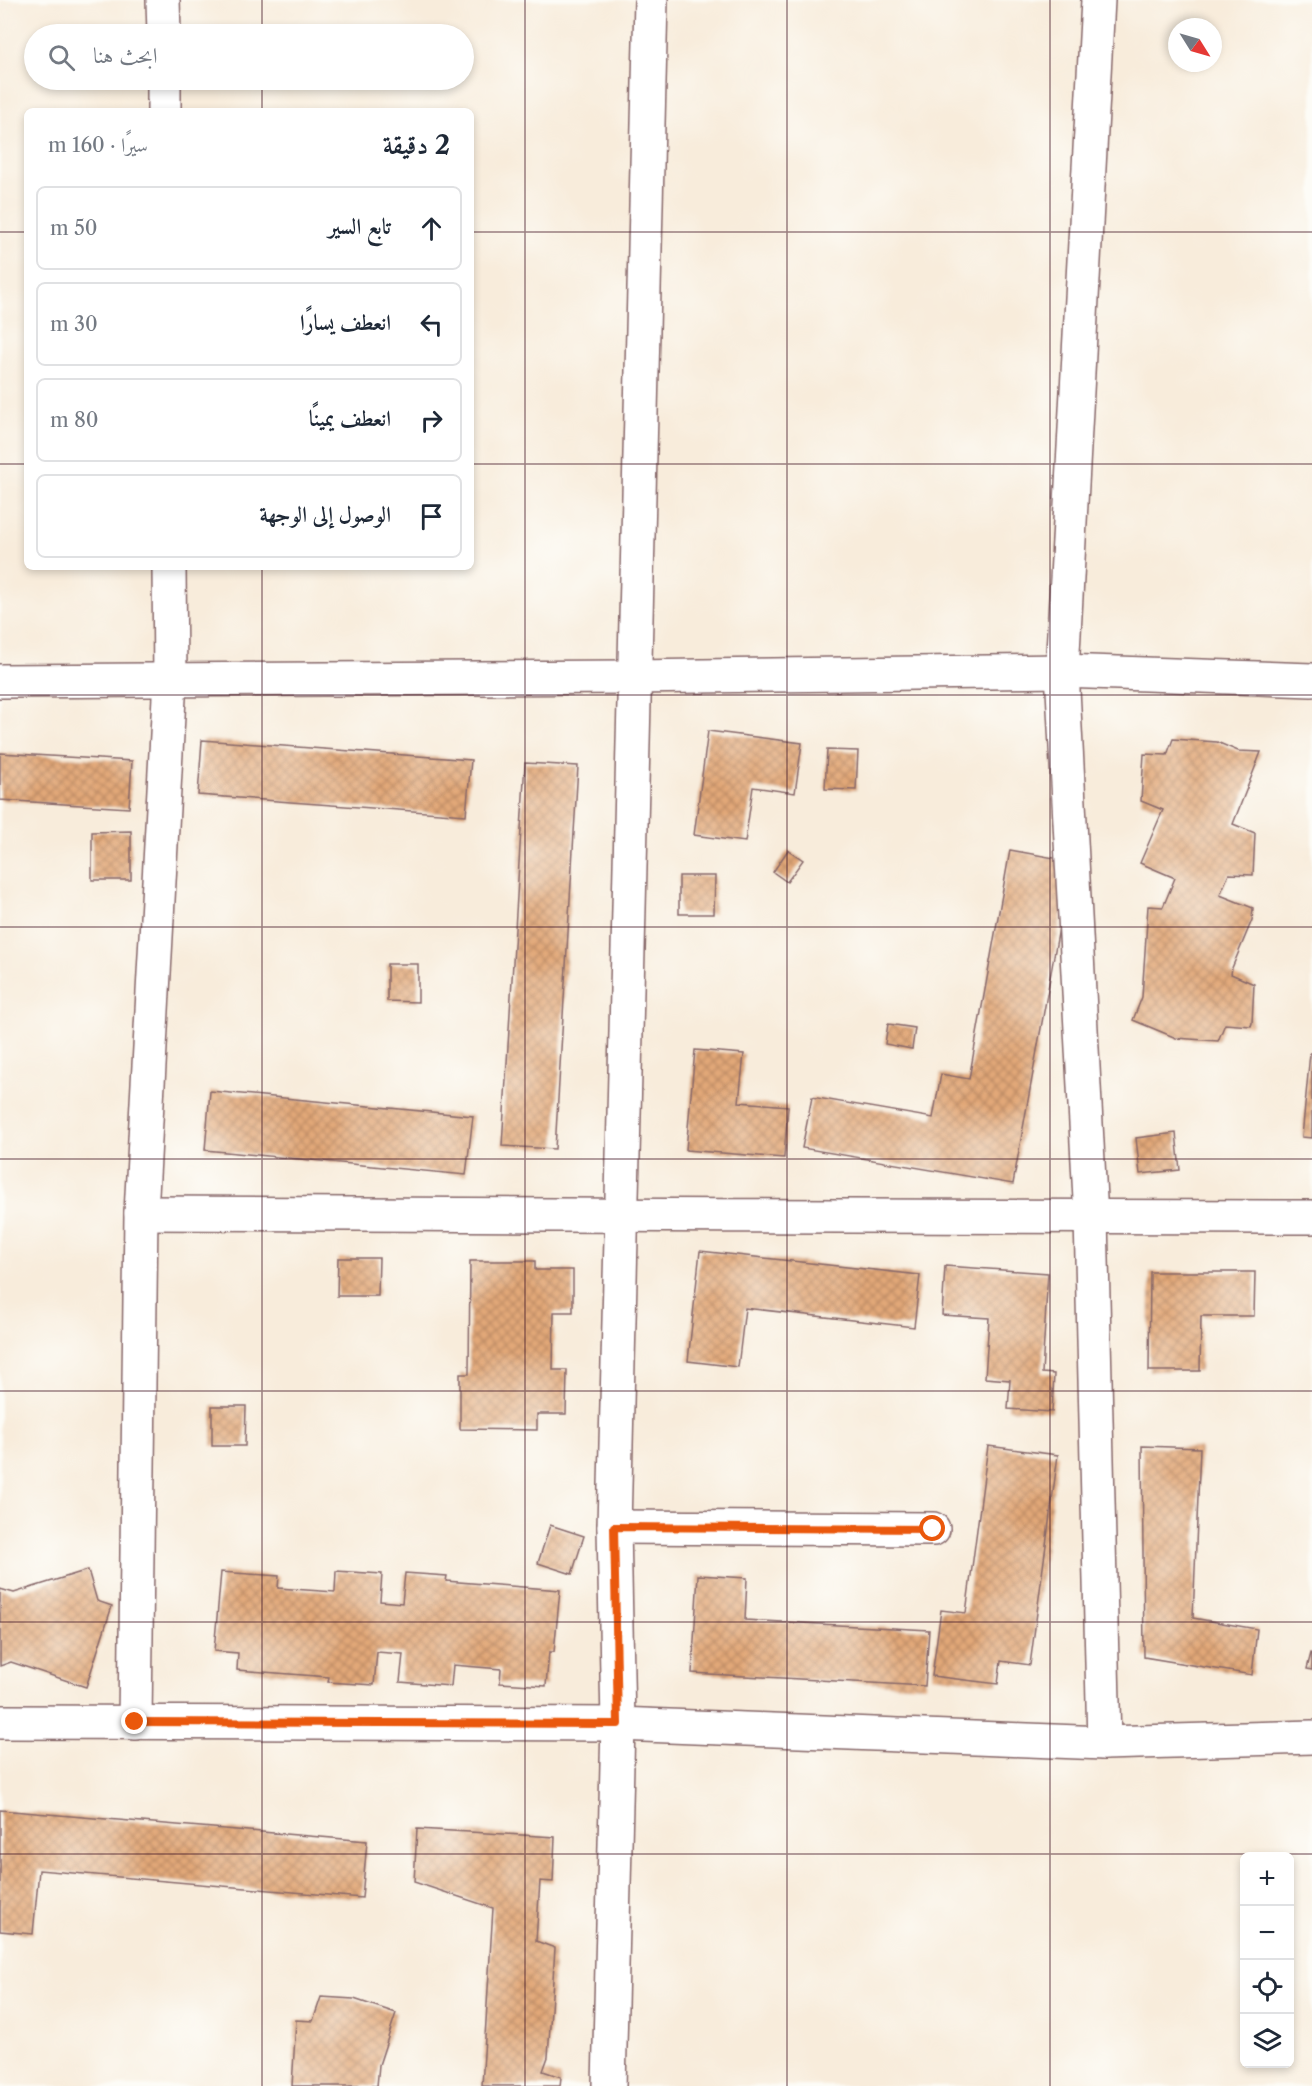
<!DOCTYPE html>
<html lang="ar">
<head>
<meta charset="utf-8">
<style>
	body { margin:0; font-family:"Libre Caslon Text",Amiri,serif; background:#f6f6f7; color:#1f2937; direction:rtl }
	.controls { position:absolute; right:18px; bottom:18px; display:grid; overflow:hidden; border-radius:9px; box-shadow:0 3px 9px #0003 }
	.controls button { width:54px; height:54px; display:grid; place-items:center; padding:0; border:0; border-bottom:2px solid #e0e1e3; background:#fff; color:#1f2937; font:30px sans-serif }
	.compass { position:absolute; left:1168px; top:18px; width:54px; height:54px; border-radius:50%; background:#fff; box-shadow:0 3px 9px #0003; rotate:127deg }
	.stop { position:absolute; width:18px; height:18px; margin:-14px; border:4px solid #ea580c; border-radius:50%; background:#fff }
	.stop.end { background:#ea580c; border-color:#fff; box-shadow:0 2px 6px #0008 }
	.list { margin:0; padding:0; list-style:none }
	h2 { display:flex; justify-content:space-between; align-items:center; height:78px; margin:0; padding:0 24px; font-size:26px }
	h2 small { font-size:20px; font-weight:400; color:#747a83 }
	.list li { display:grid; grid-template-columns:39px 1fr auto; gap:18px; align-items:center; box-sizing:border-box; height:84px; margin:0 12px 12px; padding:0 12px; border:2px solid #e0e1e3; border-radius:9px }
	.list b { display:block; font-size:22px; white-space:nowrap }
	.list em { font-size:20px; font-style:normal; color:#747a83 }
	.icon { flex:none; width:33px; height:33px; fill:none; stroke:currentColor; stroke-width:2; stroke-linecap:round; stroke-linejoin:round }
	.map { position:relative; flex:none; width:1312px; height:2086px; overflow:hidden; direction:ltr }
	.search { position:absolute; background:#fff; box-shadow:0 3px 9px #0003; left:24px; top:24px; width:450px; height:66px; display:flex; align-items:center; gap:15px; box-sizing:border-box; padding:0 21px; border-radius:33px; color:#747a83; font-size:22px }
	.panel { position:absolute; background:#fff; box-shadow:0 3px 9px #0003; left:24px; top:108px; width:450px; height:462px; border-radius:9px; direction:rtl }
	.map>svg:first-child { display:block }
	.building { fill:url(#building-cross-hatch) }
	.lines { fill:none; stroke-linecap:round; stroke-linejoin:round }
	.minor-casing { stroke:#876769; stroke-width:36 }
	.minor { stroke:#fff; stroke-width:33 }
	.route { stroke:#ea580c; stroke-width:8 }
	.grid { fill:none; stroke:#4a1f2b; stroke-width:1.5; stroke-opacity:0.55 }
</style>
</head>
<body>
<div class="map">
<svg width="1312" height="2086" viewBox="0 0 1312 2086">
	<defs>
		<pattern id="building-cross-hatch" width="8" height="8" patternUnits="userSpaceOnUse" patternTransform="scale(1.5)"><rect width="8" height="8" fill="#e2a878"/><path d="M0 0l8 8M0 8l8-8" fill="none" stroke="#b98863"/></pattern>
	</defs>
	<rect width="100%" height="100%" fill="#fdfcf7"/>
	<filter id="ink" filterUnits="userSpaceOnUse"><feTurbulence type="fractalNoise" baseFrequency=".0167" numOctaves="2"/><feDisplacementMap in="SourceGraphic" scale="12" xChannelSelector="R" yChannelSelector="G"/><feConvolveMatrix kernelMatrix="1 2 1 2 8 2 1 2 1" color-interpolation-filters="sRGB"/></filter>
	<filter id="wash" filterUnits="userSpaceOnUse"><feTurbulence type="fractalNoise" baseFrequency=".008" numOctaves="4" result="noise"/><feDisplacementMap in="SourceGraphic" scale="24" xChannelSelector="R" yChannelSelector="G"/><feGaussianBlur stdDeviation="1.35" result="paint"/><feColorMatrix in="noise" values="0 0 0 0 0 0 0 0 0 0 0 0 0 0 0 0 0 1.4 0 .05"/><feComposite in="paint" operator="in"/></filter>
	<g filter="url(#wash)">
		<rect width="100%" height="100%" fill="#f8ecdb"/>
		<g id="blocks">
			<g class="building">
				<polygon points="708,731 802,743 795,793 753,787 745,842 694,835"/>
				<polygon points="1173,739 1217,742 1238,751 1261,752 1233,824 1255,833 1253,875 1229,874 1220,895 1253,908 1252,920 1232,968 1231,974 1254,984 1252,1023 1251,1026 1225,1024 1218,1041 1176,1038 1133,1020 1142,997 1148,906 1163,907 1175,878 1140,863 1163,810 1141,801 1144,754 1167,755"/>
				<polygon points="202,740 471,760 466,815 198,795"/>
				<polygon points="827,750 858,751 856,790 825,789"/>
				<polygon points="0,753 132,761 129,808 0,800"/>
				<polygon points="525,763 578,766 555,1149 502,1146"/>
				<polygon points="131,831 131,880 92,880 92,832"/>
				<polygon points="788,850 803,860 787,882 773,872"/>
				<polygon points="1010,850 1071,861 1013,1184 802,1148 812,1097 933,1118 941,1074 969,1079"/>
				<polygon points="679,876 715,876 714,914 679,914"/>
				<polygon points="387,964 418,964 418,1002 387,1001"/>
				<polygon points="888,1024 915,1028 912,1049 885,1044"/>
				<polygon points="695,1050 744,1054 739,1102 788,1106 784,1158 686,1150"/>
				<polygon points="1310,1053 1312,1053 1312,1138 1302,1137"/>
				<polygon points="210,1091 473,1116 466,1175 205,1150"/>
				<polygon points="1176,1133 1180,1170 1140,1174 1136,1138"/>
				<polygon points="700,1251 920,1275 914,1327 745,1308 738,1367 688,1361"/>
				<polygon points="338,1258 379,1258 378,1296 337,1296"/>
				<polygon points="470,1261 535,1261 535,1270 573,1270 573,1312 554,1312 553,1370 567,1370 566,1414 537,1414 537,1430 460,1429 460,1374 469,1374"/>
				<polygon points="945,1266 1048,1273 1042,1373 1054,1374 1052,1412 1008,1409 1010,1380 985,1378 989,1318 942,1315"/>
				<polygon points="1150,1272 1255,1272 1254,1316 1201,1316 1200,1371 1149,1371"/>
				<polygon points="212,1406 246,1406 245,1446 212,1446"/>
				<polygon points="988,1446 1058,1455 1030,1665 1001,1661 998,1684 932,1676 941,1610 966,1613"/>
				<polygon points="1142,1446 1200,1448 1193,1618 1257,1629 1252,1675 1144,1657"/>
				<polygon points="550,1525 584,1536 572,1574 538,1563"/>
				<polygon points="88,1570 97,1601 112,1606 86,1687 11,1662 0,1666 0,1589 14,1593"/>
				<polygon points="336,1571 382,1574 380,1601 402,1603 405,1573 447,1576 446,1581 560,1590 554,1652 549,1652 546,1686 500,1683 501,1669 453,1665 451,1686 400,1682 403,1654 377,1652 374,1685 328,1682 329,1677 237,1670 238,1653 214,1651 221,1572 279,1576 278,1588 335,1592"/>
				<polygon points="698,1575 747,1578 745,1620 929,1630 925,1686 692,1673"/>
				<polygon points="1311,1653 1312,1653 1312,1670 1307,1669"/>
				<polygon points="0,1810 367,1841 362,1898 39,1870 33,1934 0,1931"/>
				<polygon points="417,1829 555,1837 553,1882 540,1881 536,1941 555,1948 548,2057 543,2071 561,2077 560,2086 482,2086 493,1908 414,1882"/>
				<polygon points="321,1997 354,1999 396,2013 379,2065 377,2086 292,2086 296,2020 313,2021"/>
			</g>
		</g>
	</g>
	<g filter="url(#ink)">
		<use href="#blocks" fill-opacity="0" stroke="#876769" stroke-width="1.5"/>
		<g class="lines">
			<defs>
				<g id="minor">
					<polyline points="163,0 164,34"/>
					<polyline points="1098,0 1062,671 1091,1218 1104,1743"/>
					<polyline points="164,80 164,111"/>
					<polyline points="0,681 633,677 1062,671 1312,680"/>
					<path d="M141 1213C531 1214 922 1218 1312 1217"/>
					<polyline points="614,1527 933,1529"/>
					<polyline points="0,1722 618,1724 1104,1743 1312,1737"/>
					<polyline points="135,1723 141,1213 170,679 169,567"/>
					<polyline points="609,2086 618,1724 614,1527 651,0"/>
				</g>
			</defs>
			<use href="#minor" class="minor-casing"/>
			<use href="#minor" class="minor"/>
		</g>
	</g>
	<g class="lines" filter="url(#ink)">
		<polyline class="route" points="135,1722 618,1724 614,1527 933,1529"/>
	</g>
	<path class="grid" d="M262 0V34M525 0V2086M787 0V2086M1050 0V2086M262 80V111M0 232H27M471 232H1312M0 464H27M471 464H1312M262 567V2086M0 695H1312M0 927H1312M0 1159H1312M0 1391H1312M0 1622H1312M0 1854H1312"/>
</svg>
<div class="controls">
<button>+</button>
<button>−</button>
<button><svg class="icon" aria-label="locate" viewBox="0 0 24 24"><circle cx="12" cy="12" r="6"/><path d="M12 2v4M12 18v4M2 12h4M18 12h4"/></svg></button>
<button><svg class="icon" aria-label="layers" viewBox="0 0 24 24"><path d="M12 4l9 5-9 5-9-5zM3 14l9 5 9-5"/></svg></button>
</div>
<svg class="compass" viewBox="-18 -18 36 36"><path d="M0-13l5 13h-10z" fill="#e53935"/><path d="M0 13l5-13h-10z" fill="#747a83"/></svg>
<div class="stop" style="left:933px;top:1529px"></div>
<div class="stop end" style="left:135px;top:1722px"></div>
<div class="search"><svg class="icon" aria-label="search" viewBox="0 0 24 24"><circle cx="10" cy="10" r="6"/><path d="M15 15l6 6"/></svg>ابحث هنا</div>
<section class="panel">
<h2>2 دقيقة<small>سيرًا · 160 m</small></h2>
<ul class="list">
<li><svg class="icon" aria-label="ahead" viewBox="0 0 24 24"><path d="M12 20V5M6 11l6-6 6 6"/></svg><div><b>تابع السير</b></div><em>50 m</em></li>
<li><svg class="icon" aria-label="left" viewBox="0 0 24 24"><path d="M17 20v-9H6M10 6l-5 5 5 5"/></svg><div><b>انعطف يسارًا</b></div><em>30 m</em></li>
<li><svg class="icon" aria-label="right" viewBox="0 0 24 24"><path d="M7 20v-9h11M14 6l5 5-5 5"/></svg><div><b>انعطف يمينًا</b></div><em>80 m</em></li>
<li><svg class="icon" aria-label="arrive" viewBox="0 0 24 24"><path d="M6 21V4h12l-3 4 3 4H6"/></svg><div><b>الوصول إلى الوجهة</b></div></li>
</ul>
</section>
</div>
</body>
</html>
